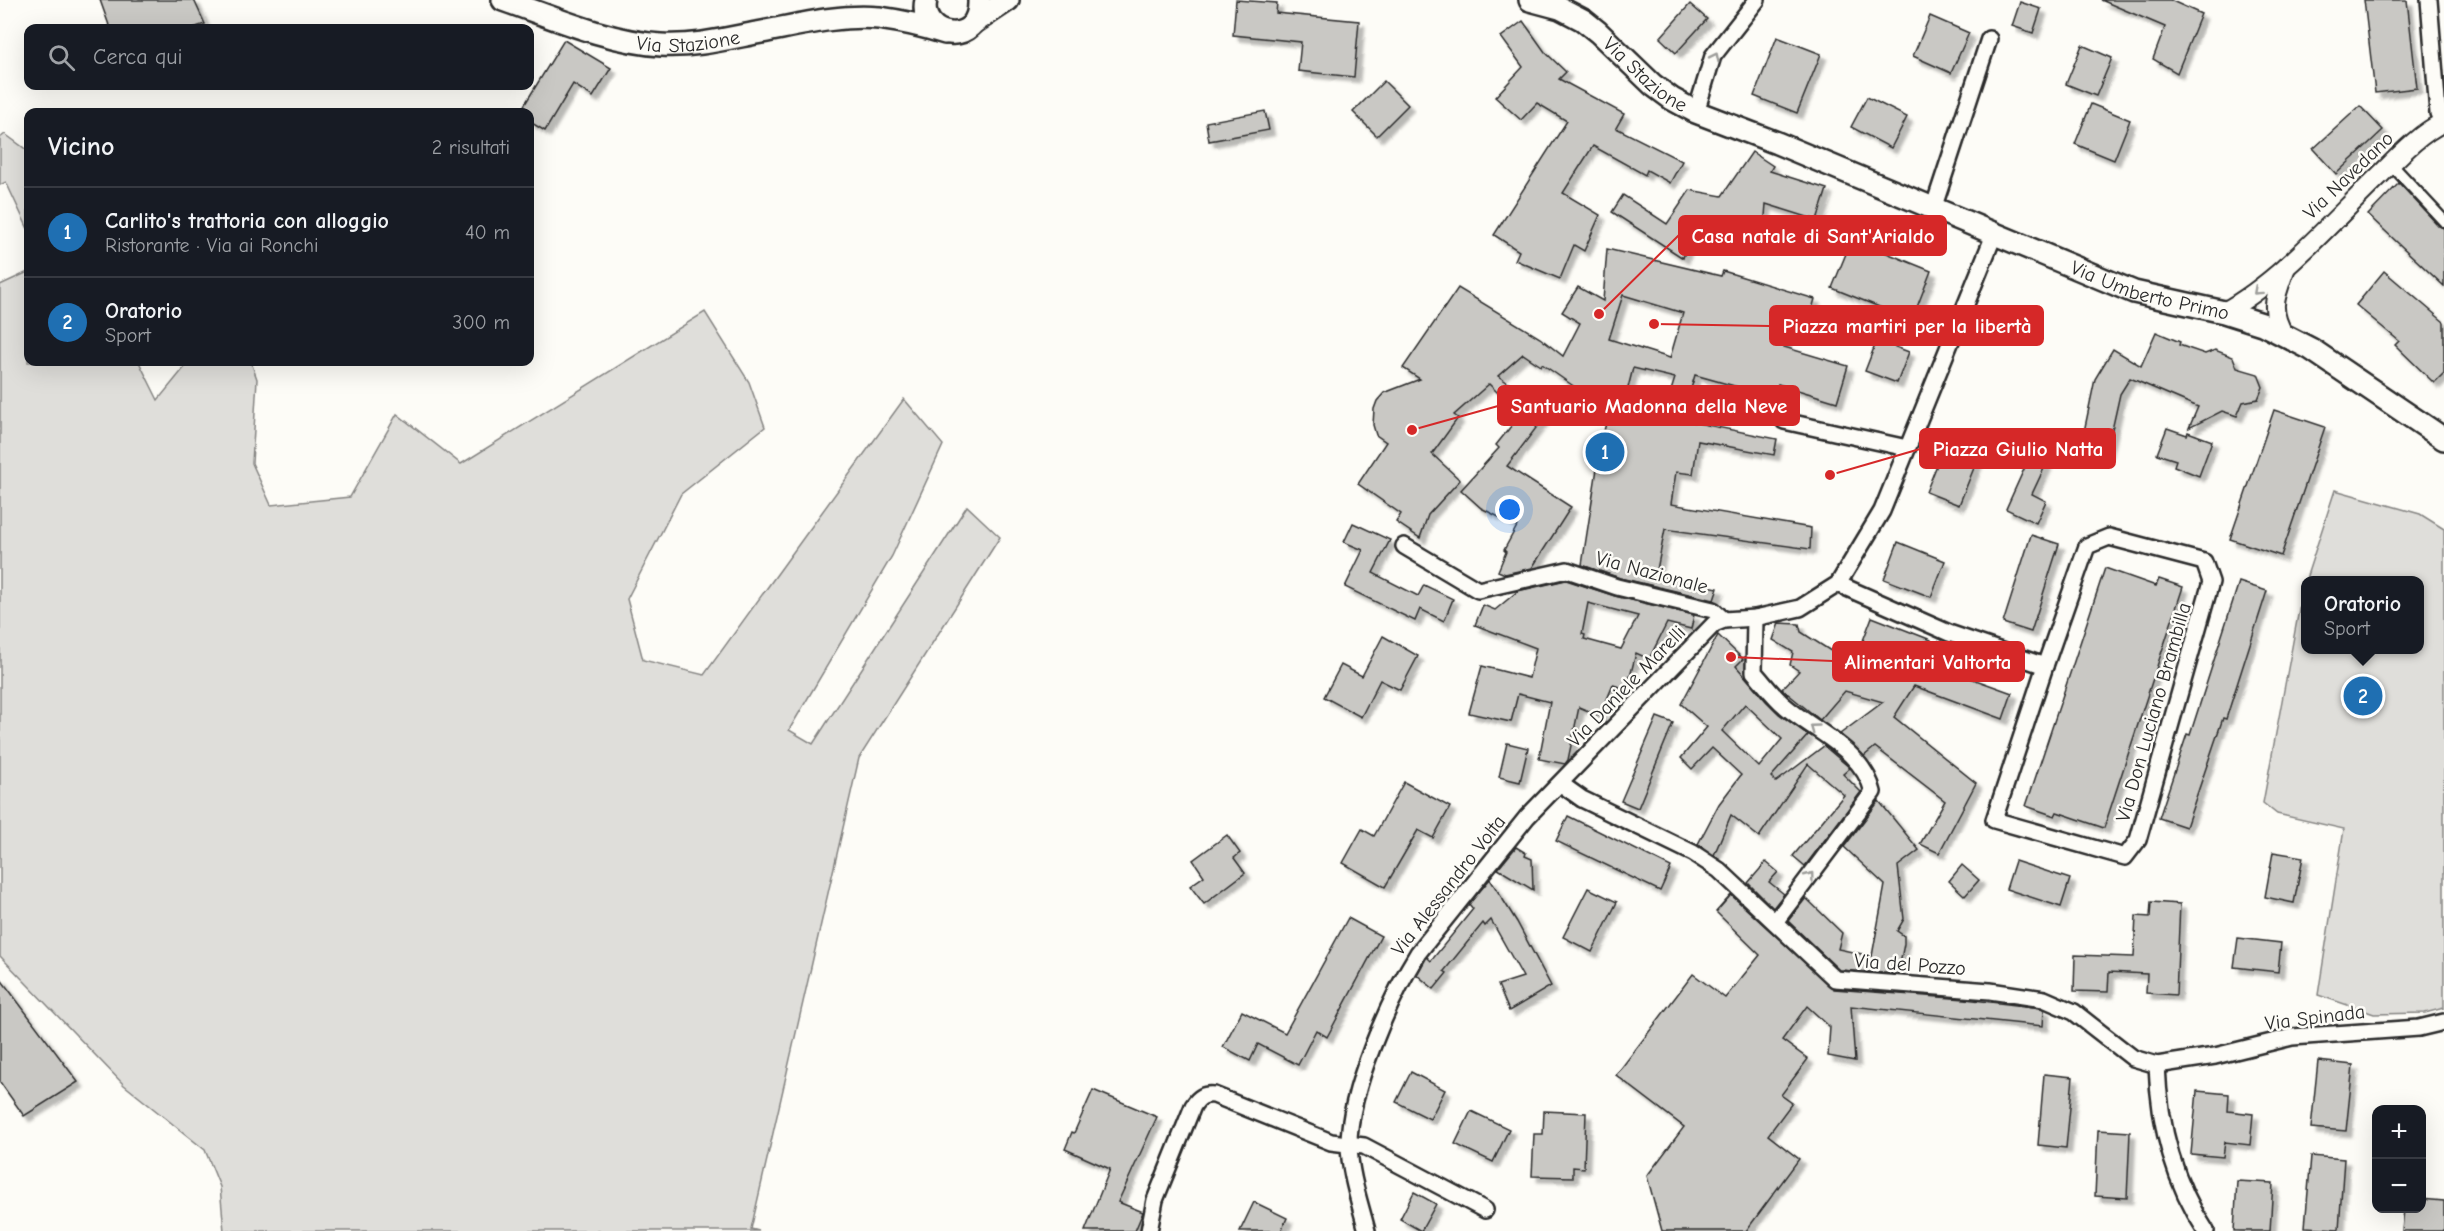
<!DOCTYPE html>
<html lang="it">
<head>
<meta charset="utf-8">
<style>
	body { margin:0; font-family:"Comic Neue",sans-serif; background:#242831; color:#f1f3f6 }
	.controls { position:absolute; right:18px; bottom:18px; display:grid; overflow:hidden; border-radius:12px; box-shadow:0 6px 24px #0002 }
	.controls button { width:54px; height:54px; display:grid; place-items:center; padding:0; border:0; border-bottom:2px solid #363941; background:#171b24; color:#f1f3f6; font:30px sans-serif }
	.you { position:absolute; left:1510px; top:510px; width:21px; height:21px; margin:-15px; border:4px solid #fff; border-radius:50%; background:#1a73e8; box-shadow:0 0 0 9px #1a73e833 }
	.badge { display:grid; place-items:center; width:39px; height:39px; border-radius:50%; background:#1f6fb2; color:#fff; font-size:20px; font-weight:700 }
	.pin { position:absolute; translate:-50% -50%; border:3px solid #fff; box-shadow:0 2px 6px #0006 }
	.popup { position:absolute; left:2301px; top:576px; width:123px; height:78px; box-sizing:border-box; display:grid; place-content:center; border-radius:12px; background:#171b24; filter:drop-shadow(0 2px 4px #0005); font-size:20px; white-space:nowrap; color:#9ea1a6 }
	.popup b { font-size:22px; color:#f1f3f6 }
	.popup::after { content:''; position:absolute; left:50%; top:100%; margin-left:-12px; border:12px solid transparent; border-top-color:#171b24 }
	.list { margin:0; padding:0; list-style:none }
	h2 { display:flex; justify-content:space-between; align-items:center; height:78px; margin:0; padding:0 24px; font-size:26px }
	h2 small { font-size:20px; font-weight:400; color:#9ea1a6 }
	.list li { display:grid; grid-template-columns:39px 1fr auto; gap:18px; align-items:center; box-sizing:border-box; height:90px; padding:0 24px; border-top:2px solid #363941 }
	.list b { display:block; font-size:22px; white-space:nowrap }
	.list p { margin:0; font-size:20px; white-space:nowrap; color:#9ea1a6 }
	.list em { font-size:20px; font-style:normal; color:#9ea1a6 }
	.icon { flex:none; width:33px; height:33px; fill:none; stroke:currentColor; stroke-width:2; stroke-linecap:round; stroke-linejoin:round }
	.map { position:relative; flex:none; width:2444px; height:1231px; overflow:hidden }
	.search { position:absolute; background:#171b24; box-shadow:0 6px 24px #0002; left:24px; top:24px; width:510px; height:66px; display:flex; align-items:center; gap:15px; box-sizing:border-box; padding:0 21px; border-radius:12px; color:#9ea1a6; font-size:22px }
	.panel { position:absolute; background:#171b24; box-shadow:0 6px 24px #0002; left:24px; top:108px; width:510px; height:258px; border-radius:12px }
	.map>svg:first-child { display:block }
	.green { fill:#dfdeda; stroke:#858482; stroke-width:1.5; fill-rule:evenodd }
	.building { fill:#c9c8c4; stroke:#2b2b2b; stroke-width:1.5; fill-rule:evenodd; filter:url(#shadow) }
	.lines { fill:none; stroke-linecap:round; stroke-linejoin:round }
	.pedestrian-casing { stroke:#2b2b2b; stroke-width:15 }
	.minor-casing { stroke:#2b2b2b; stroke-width:20 }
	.tertiary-casing { stroke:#2b2b2b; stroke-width:22 }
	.secondary-casing { stroke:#2b2b2b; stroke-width:26 }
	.pedestrian { stroke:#fdfcf7; stroke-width:10 }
	.minor { stroke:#fdfcf7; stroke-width:15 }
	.tertiary { stroke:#fdfcf7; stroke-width:18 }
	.secondary { stroke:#fdfcf7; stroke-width:21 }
	.oneway { stroke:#9e9e9b }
	.labels { text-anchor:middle; stroke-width:5; stroke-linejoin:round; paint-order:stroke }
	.street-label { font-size:20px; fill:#2b2b2b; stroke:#fdfcf7 }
	.leader { fill:none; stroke:#d62828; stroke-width:2 }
	.callout-dot { fill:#d62828; stroke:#fdfcf7; stroke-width:2 }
	.callout { fill:#d62828; stroke:#d62828; stroke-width:2 }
	.callout-label { font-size:21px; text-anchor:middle; font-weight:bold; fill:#fff }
</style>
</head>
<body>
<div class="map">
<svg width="2444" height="1231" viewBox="0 0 2444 1231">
	<defs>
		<filter id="shadow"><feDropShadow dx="5.5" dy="5.5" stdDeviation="1.5" flood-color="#0004"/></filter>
	</defs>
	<rect width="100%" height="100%" fill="#fdfcf7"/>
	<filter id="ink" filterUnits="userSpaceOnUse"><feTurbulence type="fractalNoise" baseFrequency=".0167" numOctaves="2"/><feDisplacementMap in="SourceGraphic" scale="12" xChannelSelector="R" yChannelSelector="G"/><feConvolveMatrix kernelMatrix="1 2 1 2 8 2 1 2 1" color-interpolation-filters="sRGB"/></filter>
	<g filter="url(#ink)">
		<g class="green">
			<polygon points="5,134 28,151 28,229 6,182 0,185 0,138"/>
			<polygon points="28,272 28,362 139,362 158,400 189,362 251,362 257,379 252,463 271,505 350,497 397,414 461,464 705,312 749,382 765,427 681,494 627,599 643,660 704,675 904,399 943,445 892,556 789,730 813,744 967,506 1000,537 859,758 751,1229 759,1231 224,1231 220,1187 205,1150 124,1085 0,956 0,285"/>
			<path d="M2335 490 2420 514 2444 529V1008L2425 1013 2374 1014 2318 995 2344 829 2277 814 2263 803 2303 588ZM2420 580V650H2306V580Z"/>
		</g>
		<g class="building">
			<polygon points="100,0 194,0 205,24 193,28 110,28"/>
			<polygon points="1236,0 1277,3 1276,13 1359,21 1354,77 1298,71 1301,42 1233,35"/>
			<polygon points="2101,0 2170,0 2201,14 2177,73 2153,59 2165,27"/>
			<polygon points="2364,0 2407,0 2417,88 2375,93"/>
			<polygon points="2020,2 2041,9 2033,33 2012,26"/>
			<polygon points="1690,4 1707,19 1676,53 1660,38"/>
			<polygon points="1930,16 1969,33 1951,73 1913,56"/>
			<polygon points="1523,21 1545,52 1566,72 1559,79 1624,114 1616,128 1682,161 1670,183 1647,170 1645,175 1593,146 1563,193 1600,215 1584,251 1574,245 1560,279 1515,260 1519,251 1494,235 1567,121 1537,103 1521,120 1495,97 1523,67 1501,37"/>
			<polygon points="1777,37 1821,54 1797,113 1754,96"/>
			<polygon points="564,40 611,68 593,97 573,84 545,131 530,122 530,112 520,112"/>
			<polygon points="2082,45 2112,58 2096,96 2066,84"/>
			<polygon points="1384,81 1408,105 1377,136 1353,112"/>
			<polygon points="1867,97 1907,117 1891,148 1851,127"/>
			<polygon points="2091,104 2130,120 2114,160 2075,144"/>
			<polygon points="2360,106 2383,130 2336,174 2313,149"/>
			<polygon points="1265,111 1269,130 1209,141 1206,122"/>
			<polygon points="1752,152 1773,166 1770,171 1827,189 1817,220 1766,204 1763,241 1692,230 1683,258 1612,212 1623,195 1667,224 1690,190 1722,196"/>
			<polygon points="2399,183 2439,226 2444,228 2444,286 2368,215"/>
			<polygon points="1852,239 1931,271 1912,320 1832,288"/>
			<path d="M1607 249 1721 276 1723 271 1815 299 1809 319 1792 313 1784 347 1848 366 1837 402 1778 384 1774 397 1695 375 1682 420 1777 439 1774 455 1698 441 1693 474 1676 472 1671 504 1811 528 1810 549 1665 529 1656 575 1718 588 1714 600 1620 578 1582 565 1601 443 1609 411 1542 364 1541 366 1523 354 1498 376 1549 411 1507 466 1571 507 1532 568 1505 574 1498 571 1506 552 1504 550 1517 526 1481 508 1461 490 1499 448 1496 445 1520 415 1489 384 1454 415 1458 418 1432 454 1460 480 1428 515 1420 538 1396 522 1401 514 1358 484 1386 442 1376 435 1373 425 1374 409 1377 401 1384 393 1420 379 1403 368 1458 288 1540 338 1563 356 1580 323 1562 312 1578 287 1603 301ZM1623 295 1683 313 1670 358 1609 339ZM1633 368 1675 378 1663 416 1623 408Z"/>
			<polygon points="2384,271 2444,322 2444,373 2434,383 2395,345 2399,341 2356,305"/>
			<polygon points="2156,332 2180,342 2179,345 2205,354 2215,350 2233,357 2237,368 2258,374 2263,387 2258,399 2243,402 2237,416 2222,411 2189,428 2198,407 2130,378 2120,394 2106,457 2080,451 2095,379 2113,349 2141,366"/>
			<polygon points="1877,340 1909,352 1897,383 1865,371"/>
			<polygon points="2274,410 2325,427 2281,556 2230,539"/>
			<polygon points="2167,428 2187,435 2188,432 2212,441 2199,476 2174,466 2176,460 2157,454"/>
			<polygon points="1945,445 1978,458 1959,505 1926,492"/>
			<polygon points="2030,456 2046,464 2032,494 2046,501 2036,523 2006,509"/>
			<polygon points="1353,523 1390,540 1373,573 1418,596 1424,585 1453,599 1444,621 1420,609 1415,621 1345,587 1363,550 1344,542"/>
			<polygon points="2031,535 2059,544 2031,632 2003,623"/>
			<polygon points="1898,542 1945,561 1931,597 1884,579"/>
			<polygon points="2105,568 2156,586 2159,579 2183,587 2104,828 2057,812 2055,816 2026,806"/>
			<path d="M1566 580 1615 596 1694 615 1691 629 1667 623 1649 659 1636 653 1627 689 1613 685 1600 716 1579 707 1568 760 1565 764 1539 759 1550 702 1518 694 1511 722 1469 713 1482 666 1529 678 1536 648 1475 625 1483 605 1495 610 1518 591ZM1588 603 1638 616 1621 649 1584 639 1585 635 1582 634Z"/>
			<polygon points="2239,582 2267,591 2226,719 2223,718 2186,827 2159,818 2187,734 2190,735"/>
			<polygon points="1872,617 1931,640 1923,661 2012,693 2003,719 1914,686 1894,717 1976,783 1939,853 1920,844 1945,801 1875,747 1864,756 1840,734 1883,702 1845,691 1820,720 1782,689 1799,671 1790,665 1793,652 1773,640 1779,623 1799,624 1801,632 1834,653 1856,659"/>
			<path d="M1718 635 1743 659 1736 666 1766 701 1779 714 1808 735 1771 777 1776 782 1824 746 1850 768 1843 774 1861 792 1805 866 1793 856 1844 795 1808 764 1759 837 1731 815 1714 855 1698 844 1719 804 1741 775 1712 748 1692 769 1681 758 1707 727 1681 704ZM1745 704 1782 739 1759 767 1722 731Z"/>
			<polygon points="1383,636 1418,656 1400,690 1380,680 1361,717 1324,697 1341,665 1362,676"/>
			<polygon points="1657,717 1673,723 1638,808 1621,801"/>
			<polygon points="1507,743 1528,748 1520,782 1499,777"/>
			<polygon points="1404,782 1450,807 1433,838 1418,830 1385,887 1343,863 1362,829 1374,836"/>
			<polygon points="1879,801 1919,850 1898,866 1904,919 1897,931 1904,936 1904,944 1898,974 1839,970 1788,921 1806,898 1842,933 1838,949 1872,956 1885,885 1844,847"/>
			<polygon points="1568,816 1671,867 1660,891 1556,841"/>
			<polygon points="1227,835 1240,853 1234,858 1245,873 1204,904 1190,886 1204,876 1193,860"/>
			<polygon points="1516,847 1526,853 1525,856 1532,859 1533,890 1498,869"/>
			<polygon points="2273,852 2303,857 2294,903 2265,897"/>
			<polygon points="2015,861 2070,879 2061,907 2006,889"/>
			<polygon points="1766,862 1778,872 1769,882 1784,894 1773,908 1748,883"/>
			<polygon points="1962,865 1979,880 1965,896 1949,881"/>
			<polygon points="1490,879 1517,922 1551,986 1509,1011 1498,985 1523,977 1491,920 1485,926 1483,923 1444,971 1447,973 1434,989 1417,975 1427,957 1431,961 1473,909 1469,904"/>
			<polygon points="1588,888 1617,902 1592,952 1563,937"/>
			<polygon points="1731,895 1834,989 1965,999 2041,1008 2044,1010 2043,1026 1851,1006 1855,1061 1828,1056 1830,1027 1807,1006 1782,1040 1808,1059 1781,1095 1792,1103 1768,1135 1799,1159 1746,1231 1662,1231 1647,1176 1684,1127 1616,1075 1693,974 1725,998 1760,955 1716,912"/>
			<polygon points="2151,902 2180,904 2176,995 2146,993 2147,974 2109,972 2108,992 2074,991 2075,955 2134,957 2136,916 2150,917"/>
			<polygon points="1348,918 1381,936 1327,1037 1316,1030 1298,1065 1258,1044 1250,1061 1223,1047 1242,1011 1285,1033"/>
			<polygon points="2238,938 2281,943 2278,972 2234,967"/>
			<polygon points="0,978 78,1082 24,1116 0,1082"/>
			<polygon points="2318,1061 2353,1065 2346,1131 2311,1128"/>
			<polygon points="1411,1072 1445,1090 1430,1119 1396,1102"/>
			<polygon points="2044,1074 2073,1077 2066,1148 2038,1145"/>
			<polygon points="1093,1090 1157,1117 1118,1202 1143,1212 1135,1231 1085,1231 1110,1169 1065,1149 1072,1132 1074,1133"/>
			<polygon points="2197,1091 2229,1094 2228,1111 2253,1114 2250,1145 2225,1142 2223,1157 2191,1154"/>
			<polygon points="1471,1111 1509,1129 1493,1162 1455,1144"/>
			<polygon points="1544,1111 1586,1113 1584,1168 1573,1167 1573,1177 1532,1176 1534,1134 1543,1134"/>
			<polygon points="2098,1130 2130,1132 2127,1198 2095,1196"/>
			<polygon points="2311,1156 2344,1159 2339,1229 2305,1227"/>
			<polygon points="2237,1181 2273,1183 2270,1231 2234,1231"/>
			<polygon points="1414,1192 1436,1204 1421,1231 1400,1219"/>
			<polygon points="2421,1199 2444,1201 2444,1231 2402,1231 2404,1209 2421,1209"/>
			<polygon points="1254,1202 1287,1218 1281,1231 1240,1231"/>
		</g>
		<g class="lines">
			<defs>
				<polyline id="pedestrian" points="2391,164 2444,221"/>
				<g id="minor">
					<polyline points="2429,0 2438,113 2442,123"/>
					<polyline points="1696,112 1713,56 1757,0"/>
					<polyline points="1933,209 1989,39"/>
					<polyline points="1784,421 1907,448"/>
					<polygon points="2109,537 2204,562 2211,582 2138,840 2125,857 1994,820 2045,666 2087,546"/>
					<polyline points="1404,546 1478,590 1567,570 1617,587 1713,610 1724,620"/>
					<polyline points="1838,584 1949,633 2045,666"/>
					<path d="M1755 618 1754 672C1764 683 1774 697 1785 706 1815 732 1863 750 1873 792L1775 922"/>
					<polyline points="1561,784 1582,799 1693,853 1719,870 1835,979 1990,991 2044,999 2074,1012 2133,1058 2157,1065 2215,1056 2292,1037 2419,1028 2444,1022"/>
					<path d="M2157 1065C2159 1125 2173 1181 2206 1231"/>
					<path d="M1149 1231 1155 1200 1193 1106C1199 1097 1204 1094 1214 1095L1331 1142 1364 1146 1485 1210"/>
					<path d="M1367 1231C1360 1203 1350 1175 1349 1146 1348 1092 1390 998 1418 953L1527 817 1714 624 1724 620 1755 618 1800 608 1838 584 1882 511 1994 235"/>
				</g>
				<g id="tertiary">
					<path d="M2224 312C2281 281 2333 220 2380 175 2399 156 2420 133 2444 122"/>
					<path d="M2284 335C2268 308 2276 295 2286 267"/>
				</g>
				<g id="secondary">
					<path id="s1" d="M503 0C552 17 609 42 661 45 693 47 725 39 756 33 795 26 839 14 879 18 901 21 924 26 945 33"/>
					<path d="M926 0C917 38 981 50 979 0"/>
					<path id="s2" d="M1530 0 1560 8 1583 20 1598 32 1653 85 1672 99 1696 112 1777 143 2134 292 2224 312 2262 324 2311 349 2444 439"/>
					<polyline points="975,22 1008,0"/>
				</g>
			</defs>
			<use href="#pedestrian" class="pedestrian-casing"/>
			<use href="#minor" class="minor-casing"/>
			<use href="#tertiary" class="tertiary-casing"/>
			<use href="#secondary" class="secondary-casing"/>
			<use href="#pedestrian" class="pedestrian"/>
			<use href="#minor" class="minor"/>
			<use href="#tertiary" class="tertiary"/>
			<use href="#secondary" class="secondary"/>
		</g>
		<defs><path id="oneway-chevron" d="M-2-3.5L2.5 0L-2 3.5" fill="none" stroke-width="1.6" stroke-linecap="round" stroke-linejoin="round" transform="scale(1.5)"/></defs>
		<g class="oneway">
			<use href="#oneway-chevron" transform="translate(1715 57) rotate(-64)"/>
			<use href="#oneway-chevron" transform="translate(2257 291) rotate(138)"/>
			<use href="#oneway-chevron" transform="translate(1814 728) rotate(-144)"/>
			<use href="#oneway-chevron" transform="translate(1810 876) rotate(-53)"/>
		</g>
	</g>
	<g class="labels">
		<g class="street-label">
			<text dy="7" stroke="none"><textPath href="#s1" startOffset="192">Via Stazione</textPath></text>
			<text dy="7" stroke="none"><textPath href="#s2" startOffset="140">Via Stazione</textPath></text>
			<text transform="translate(2348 175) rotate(-44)" y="7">Via Navedano</text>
			<text dy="7" stroke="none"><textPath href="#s2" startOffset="692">Via Umberto Primo</textPath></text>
			<text transform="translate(1652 572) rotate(15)" y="7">Via Nazionale</text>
			<text transform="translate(1626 686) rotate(-46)" y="7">Via Daniele Marelli</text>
			<text transform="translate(2153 712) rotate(-74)" y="7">Via Don Luciano Brambilla</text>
			<text transform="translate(1448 885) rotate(-52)" y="7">Via Alessandro Volta</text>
			<text transform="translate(1910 964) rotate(4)" y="7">Via del Pozzo</text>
			<text transform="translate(2315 1017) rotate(-7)" y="7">Via Spinada</text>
		</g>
	</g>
	<path class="leader" d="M1599 314L1679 235M1654 324L1770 326M1412 430L1498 406M1830 475L1920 449M1731 657L1833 661"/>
	<g class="callout-dot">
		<circle cx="1599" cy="314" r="6"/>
		<circle cx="1654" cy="324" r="6"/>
		<circle cx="1412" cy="430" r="6"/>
		<circle cx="1830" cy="475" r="6"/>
		<circle cx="1731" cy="657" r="6"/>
	</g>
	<g class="callout">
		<rect x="1679" y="216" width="267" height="39" rx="6"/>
		<rect x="1770" y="306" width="273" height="39" rx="6"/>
		<rect x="1498" y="386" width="301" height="39" rx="6"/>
		<rect x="1920" y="429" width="195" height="39" rx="6"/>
		<rect x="1833" y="642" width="191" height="39" rx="6"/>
	</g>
	<g class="callout-label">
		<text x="1813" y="243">Casa natale di Sant'Arialdo</text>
		<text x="1907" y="333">Piazza martiri per la libertà</text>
		<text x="1649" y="413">Santuario Madonna della Neve</text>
		<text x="2018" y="456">Piazza Giulio Natta</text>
		<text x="1928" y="669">Alimentari Valtorta</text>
	</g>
</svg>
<div class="controls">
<button>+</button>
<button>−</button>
</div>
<div class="you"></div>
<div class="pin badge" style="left:1605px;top:452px">1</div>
<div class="pin badge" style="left:2363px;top:696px">2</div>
<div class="popup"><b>Oratorio</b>Sport</div>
<div class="search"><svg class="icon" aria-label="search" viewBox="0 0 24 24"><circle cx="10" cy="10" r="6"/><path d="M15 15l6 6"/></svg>Cerca qui</div>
<section class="panel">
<h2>Vicino<small>2 risultati</small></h2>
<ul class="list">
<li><span class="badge">1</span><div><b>Carlito's trattoria con alloggio</b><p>Ristorante · Via ai Ronchi</p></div><em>40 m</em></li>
<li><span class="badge">2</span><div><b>Oratorio</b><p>Sport</p></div><em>300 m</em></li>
</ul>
</section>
</div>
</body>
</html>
